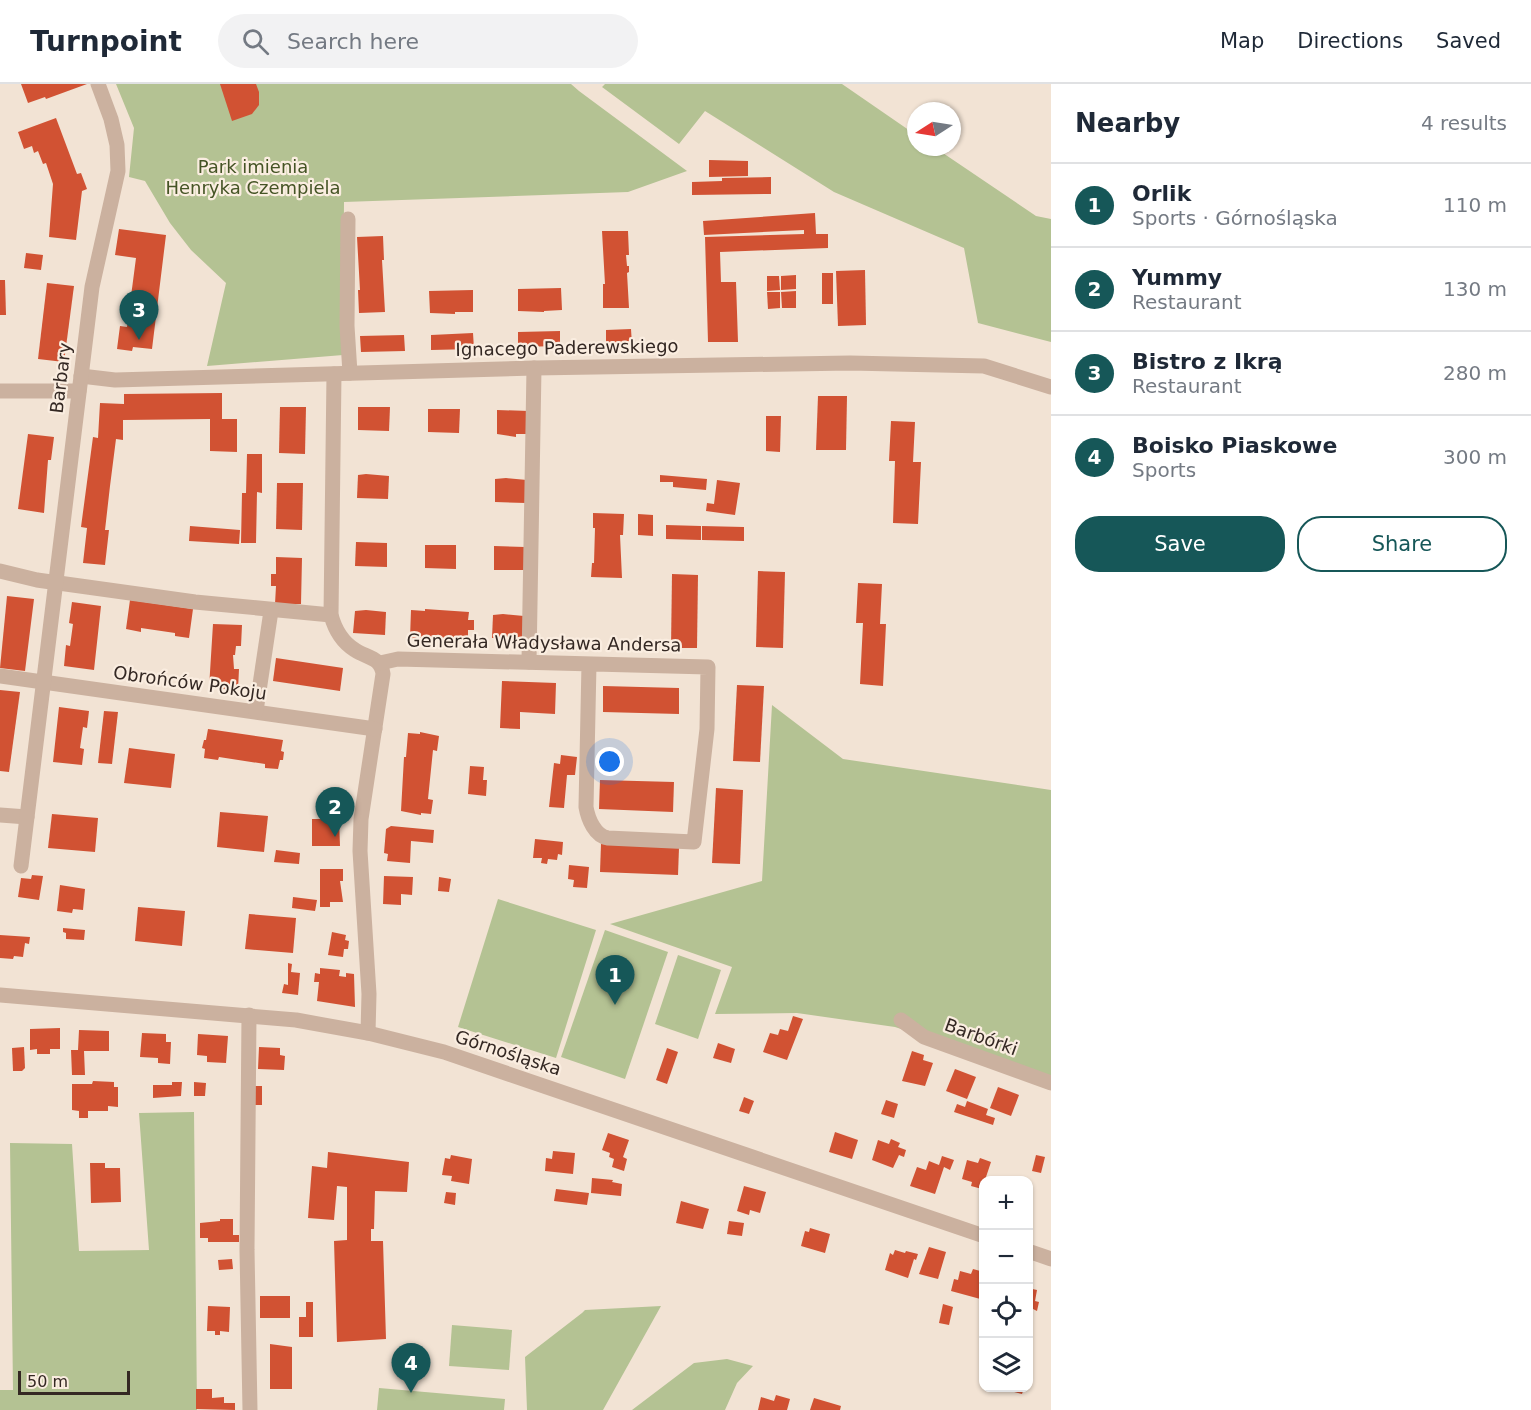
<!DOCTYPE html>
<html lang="en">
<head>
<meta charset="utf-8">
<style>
	body { margin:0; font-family:"DejaVu Sans",sans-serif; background:#f2f2f3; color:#1f2937 }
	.controls { position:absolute; right:18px; bottom:18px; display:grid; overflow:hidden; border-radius:12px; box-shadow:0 2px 4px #0004 }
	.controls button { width:54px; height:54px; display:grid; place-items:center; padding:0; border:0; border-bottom:2px solid #e0e1e3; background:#fff; color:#1f2937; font:30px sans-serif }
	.compass { position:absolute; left:907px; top:18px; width:54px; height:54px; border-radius:50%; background:#fff; box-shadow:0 2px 4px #0004; rotate:258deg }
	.scale { position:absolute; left:18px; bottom:15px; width:112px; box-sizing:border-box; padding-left:6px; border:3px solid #342823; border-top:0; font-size:16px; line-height:21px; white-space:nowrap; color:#342823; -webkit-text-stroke:4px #faede0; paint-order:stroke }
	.you { position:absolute; left:610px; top:678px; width:21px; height:21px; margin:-15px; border:4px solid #fff; border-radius:50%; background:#1a73e8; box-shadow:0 0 0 9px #1a73e833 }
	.badge { display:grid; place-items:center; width:39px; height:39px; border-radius:50%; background:#165758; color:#fff; font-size:20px; font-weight:700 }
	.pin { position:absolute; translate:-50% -50px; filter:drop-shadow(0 2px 3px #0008) }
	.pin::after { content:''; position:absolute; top:32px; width:21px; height:18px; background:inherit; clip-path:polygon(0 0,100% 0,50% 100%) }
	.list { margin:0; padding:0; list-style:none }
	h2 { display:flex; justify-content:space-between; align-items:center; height:78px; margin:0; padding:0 24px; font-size:26px }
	h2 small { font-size:20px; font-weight:400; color:#747a83 }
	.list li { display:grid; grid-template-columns:39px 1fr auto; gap:18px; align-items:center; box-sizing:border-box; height:84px; padding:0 24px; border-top:2px solid #e0e1e3 }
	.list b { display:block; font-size:22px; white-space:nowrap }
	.list p { margin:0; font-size:20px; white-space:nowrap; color:#747a83 }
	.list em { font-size:20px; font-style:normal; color:#747a83 }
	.actions { display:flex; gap:12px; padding:18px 24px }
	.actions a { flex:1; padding:14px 0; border:2px solid #165758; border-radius:24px; text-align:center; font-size:21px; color:#165758 }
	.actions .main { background:#165758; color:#fff }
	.icon { flex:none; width:33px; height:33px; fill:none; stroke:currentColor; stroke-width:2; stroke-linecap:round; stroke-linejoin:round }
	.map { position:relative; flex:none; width:1051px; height:1326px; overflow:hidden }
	header { display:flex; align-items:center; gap:36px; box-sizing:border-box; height:84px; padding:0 30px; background:#fff; border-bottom:2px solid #e0e1e3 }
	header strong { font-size:28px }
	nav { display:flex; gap:33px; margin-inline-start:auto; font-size:21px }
	.search { width:420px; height:54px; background:#f2f2f3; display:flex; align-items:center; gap:15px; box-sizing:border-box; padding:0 21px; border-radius:33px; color:#747a83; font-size:22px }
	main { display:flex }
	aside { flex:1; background:#fff }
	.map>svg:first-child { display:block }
	.green { fill:#b4c293 }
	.building { fill:#d15233 }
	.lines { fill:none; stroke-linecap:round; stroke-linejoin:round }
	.minor { stroke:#cbb19f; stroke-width:15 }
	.tertiary { stroke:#cbb19f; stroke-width:15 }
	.labels { text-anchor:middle; stroke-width:4.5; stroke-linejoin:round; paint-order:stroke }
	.park-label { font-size:18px; fill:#455425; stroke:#faede0 }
	.street-label { font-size:18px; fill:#342823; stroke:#faede0 }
</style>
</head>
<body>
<header>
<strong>Turnpoint</strong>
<div class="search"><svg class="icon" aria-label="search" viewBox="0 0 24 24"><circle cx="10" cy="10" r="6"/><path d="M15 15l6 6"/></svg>Search here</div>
<nav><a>Map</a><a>Directions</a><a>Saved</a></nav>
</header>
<main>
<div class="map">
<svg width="1051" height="1326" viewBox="0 0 1051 1326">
	<rect width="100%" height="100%" fill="#f2e3d4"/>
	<g class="green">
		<polygon points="116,0 571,0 579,7 687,87 628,108 344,118 343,271 207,282 226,199 191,166 170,139 145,97 129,93 134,44"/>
		<polygon points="605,0 842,0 916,51 916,63 934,63 1036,132 1051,135 1051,258 978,239 964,164 834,108 705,27 679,60 602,3"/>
		<polygon points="772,621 843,675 1051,706 1051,994 895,943 797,929 715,930 732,883 610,840 762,797"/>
		<polygon points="498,815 596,846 556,974 458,943"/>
		<polygon points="605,846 668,868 625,995 561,973"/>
		<polygon points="678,871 721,886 698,955 655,940"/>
		<polygon points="194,1028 197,1326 0,1326 0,1306 13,1306 10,1059 72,1060 79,1167 149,1166 139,1029"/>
		<polygon points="661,1222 603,1326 527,1326 525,1273 582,1229 585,1226"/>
		<polygon points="452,1241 512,1246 509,1286 449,1282"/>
		<polygon points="727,1275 753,1282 737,1299 725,1326 632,1326 694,1279"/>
		<polygon points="379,1304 505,1315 504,1326 377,1326"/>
	</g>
	<g class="building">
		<polygon points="21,0 87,0 46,15 45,13 28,19"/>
		<polygon points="220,0 256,0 259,8 259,21 252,30 232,37"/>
		<polygon points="56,34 77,90 81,89 87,105 82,107 76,156 49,153 53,100 46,79 43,80 38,67 34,69 32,62 24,65 18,48"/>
		<polygon points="709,76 748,77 748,92 709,93"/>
		<polygon points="771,93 771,110 692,111 692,98 722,97 722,94"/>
		<polygon points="815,129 816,150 828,150 828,164 720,168 721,198 736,198 738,258 708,258 705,153 804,150 804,146 704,151 703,137"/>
		<polygon points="119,145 166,151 152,265 133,263 132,267 117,265 120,242 127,243 136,174 115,171"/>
		<polygon points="602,147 628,147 629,171 626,171 627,182 629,182 629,188 627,189 629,224 603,224 603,200 605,200"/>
		<polygon points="383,152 384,176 382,176 385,228 359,229 358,206 360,206 357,153"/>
		<polygon points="26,169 43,171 41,186 24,184"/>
		<polygon points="865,186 866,241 838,242 836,187"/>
		<rect x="822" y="189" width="11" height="31"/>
		<polygon points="796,191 796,205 781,206 781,192"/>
		<polygon points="767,192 779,192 780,206 767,207"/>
		<polygon points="0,196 5,196 6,231 0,231"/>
		<polygon points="47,199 74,202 64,278 38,275"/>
		<polygon points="561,204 562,226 544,227 544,228 518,227 518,205"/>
		<polygon points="473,206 473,228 455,228 455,230 430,229 429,207"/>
		<polygon points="796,207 796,224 782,224 781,208"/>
		<polygon points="767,208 780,208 780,224 768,225"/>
		<polygon points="631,245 632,261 606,261 606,246"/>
		<polygon points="560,247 560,262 518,263 518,248"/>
		<polygon points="473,249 474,265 431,266 431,251"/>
		<polygon points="404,251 405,267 361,268 360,252"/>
		<polygon points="222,309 222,335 237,335 237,368 210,367 210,335 123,336 123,356 116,355 110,402 105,446 109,446 105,481 83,479 87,444 81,443 93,353 98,354 100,319 124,320 124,310"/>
		<polygon points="818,312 847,312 846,366 816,366"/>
		<polygon points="280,323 306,323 305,370 279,369"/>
		<polygon points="358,323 390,323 389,347 358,346"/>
		<polygon points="428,325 460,325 459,349 428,348"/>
		<polygon points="497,326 529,327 528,350 516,350 516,353 497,350"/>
		<polygon points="766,332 781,332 780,368 766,367"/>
		<polygon points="891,337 915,338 913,378 921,378 918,440 893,439 895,377 889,377"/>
		<polygon points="28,350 54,353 51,376 48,376 44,429 18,425"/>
		<polygon points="247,370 262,370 262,409 257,408 256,459 241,459 242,409 246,409"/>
		<polygon points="366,390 389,392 388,415 357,414 358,391"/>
		<polygon points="660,391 707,395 706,406 673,403 673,398 660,398"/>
		<polygon points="506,394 527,396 526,419 495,418 495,395"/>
		<polygon points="717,396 740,399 735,431 706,427 707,419 714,420"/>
		<polygon points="277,399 303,399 302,446 276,445"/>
		<polygon points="593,429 624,430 623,451 620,451 622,494 591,493 592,479 594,479 595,444 593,444"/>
		<polygon points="638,430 653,431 653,452 638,451"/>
		<polygon points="666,441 701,442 701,456 666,455"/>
		<polygon points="190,442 240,446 239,460 189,457"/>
		<polygon points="702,442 744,443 744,457 702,456"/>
		<polygon points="356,458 387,459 387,483 355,482"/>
		<polygon points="425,461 456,461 456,485 425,484"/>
		<polygon points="494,462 525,463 525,486 494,486"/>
		<polygon points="276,473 302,474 301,520 275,520 276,502 271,502 271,490 276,490"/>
		<polygon points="758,487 785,488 783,564 756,563"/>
		<polygon points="672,490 698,491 697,564 671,564"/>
		<polygon points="858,499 882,500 880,540 886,540 883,602 860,600 863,539 856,539"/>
		<polygon points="7,512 34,515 25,587 0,584"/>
		<polygon points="130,516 193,525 189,554 175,552 175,549 141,544 141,548 126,545"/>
		<polygon points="72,518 101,522 94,586 64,582 66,561 70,562 73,540 69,539"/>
		<polygon points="425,525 469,528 468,536 474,536 474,546 468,546 468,556 410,554 411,526 425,527"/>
		<polygon points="366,526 386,528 385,551 353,549 355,527"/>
		<polygon points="503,530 524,532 524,555 492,554 493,531"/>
		<polygon points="213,540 242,541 241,562 236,562 235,571 233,571 234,585 239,585 238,606 209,604"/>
		<polygon points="276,574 343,584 340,607 273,597"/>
		<polygon points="502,597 556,599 555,630 520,628 520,645 500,644"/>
		<polygon points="737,601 764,602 760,678 733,677"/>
		<polygon points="603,602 679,604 679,630 603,628"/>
		<polygon points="0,606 20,608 9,688 0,687"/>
		<polygon points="59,623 89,627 87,644 83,643 80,664 84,665 82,681 53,678"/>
		<polygon points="104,627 118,628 112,680 98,679"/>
		<polygon points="208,645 283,656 281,667 284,668 283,676 280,676 278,685 265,684 265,680 219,673 218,676 204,674 205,665 202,664 204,656 206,656"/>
		<polygon points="420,648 439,652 437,667 433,666 428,715 433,716 431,730 421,729 421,731 401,727 404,673 406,673 408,649 420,650"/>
		<polygon points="129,664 175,670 171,704 124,699"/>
		<polygon points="561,671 577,673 575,691 567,691 564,724 549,723 554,679 560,680"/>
		<polygon points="470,682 484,683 483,696 487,696 486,712 468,710"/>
		<polygon points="600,696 674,698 673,728 599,725"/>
		<polygon points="716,704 743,706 740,780 712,779"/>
		<polygon points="220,728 268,732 264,768 217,763"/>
		<polygon points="52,730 98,734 95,768 48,764"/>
		<polygon points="312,735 339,735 340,762 312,762"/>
		<polygon points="391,742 434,746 433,759 411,757 410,779 387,777 388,770 384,769 386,745"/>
		<polygon points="535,755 563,758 562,771 558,770 557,776 548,775 547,780 541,779 542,774 533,774"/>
		<polygon points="601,760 679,764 678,791 600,788"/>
		<polygon points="276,766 300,769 299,780 274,778"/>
		<polygon points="569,781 589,783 587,804 573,803 574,796 568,795"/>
		<polygon points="320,785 343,785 343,797 340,797 343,818 330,818 330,823 320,823"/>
		<polygon points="32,791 43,792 39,816 18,813 21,794 31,795"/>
		<polygon points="384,792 413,793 412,811 401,810 401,821 383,820"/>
		<polygon points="439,793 451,795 449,808 438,807"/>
		<polygon points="60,801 85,805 83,826 73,825 72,829 57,827"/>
		<polygon points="293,813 317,816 315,827 292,824"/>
		<polygon points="138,823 185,827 182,862 135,857"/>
		<polygon points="249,830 296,834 293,869 245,865"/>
		<polygon points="63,844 85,846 84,856 66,855 66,849 63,848"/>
		<polygon points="332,848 346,851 345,856 349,857 348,865 344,865 343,873 328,871"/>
		<polygon points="0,851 30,853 29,860 25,859 23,873 14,872 13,875 0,874"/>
		<polygon points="288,879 292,880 291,888 300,889 298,911 282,909 284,900 288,901"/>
		<polygon points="320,884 340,886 339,892 346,893 346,889 354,890 355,923 317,917 319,898 314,898 315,889 320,890"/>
		<polygon points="793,932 803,935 787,976 763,968 770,949 778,951 780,945 788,947"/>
		<polygon points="60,944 60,965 50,965 50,970 37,970 37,965 30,966 30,945"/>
		<polygon points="79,946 109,947 109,967 84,967 85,991 72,991 71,966 78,966"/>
		<polygon points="142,949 166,950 166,958 171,958 170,980 158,979 158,974 140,973"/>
		<polygon points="198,950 228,952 226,979 207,978 207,972 197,971"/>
		<polygon points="718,959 735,965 731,979 713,974"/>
		<polygon points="24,963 25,984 22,987 13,987 12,964"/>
		<polygon points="259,963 280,964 280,971 285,972 284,986 258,985"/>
		<polygon points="667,964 678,968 667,1000 656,996"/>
		<polygon points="912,967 924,971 923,976 933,979 925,1002 902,997"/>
		<polygon points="955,985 976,993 967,1015 946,1007"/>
		<polygon points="93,997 114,998 114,1003 118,1003 118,1023 108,1022 108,1027 88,1027 88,1034 79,1034 79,1027 72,1026 72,1000 92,1000"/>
		<polygon points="172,998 182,998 181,1012 153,1014 153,1001 172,1001"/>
		<polygon points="194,998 206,999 205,1012 194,1012"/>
		<rect x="252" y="1002" width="10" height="19"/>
		<polygon points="998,1003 1019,1011 1011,1032 990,1024"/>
		<polygon points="744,1013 754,1017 749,1030 739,1027"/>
		<polygon points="886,1016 898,1020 894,1034 881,1030"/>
		<polygon points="967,1017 988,1025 986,1031 995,1034 993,1041 954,1028 957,1020 965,1023"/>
		<polygon points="835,1048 858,1056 852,1075 829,1068"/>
		<polygon points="608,1049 629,1056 623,1073 627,1075 624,1087 612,1083 614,1075 609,1073 610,1069 602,1066"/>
		<polygon points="891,1055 900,1059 898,1063 906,1066 904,1073 899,1071 893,1084 872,1076 878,1056 889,1060"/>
		<polygon points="553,1067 575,1069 573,1090 545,1087 546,1074 552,1075"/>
		<polygon points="328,1068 409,1078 407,1108 375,1107 374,1145 371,1145 371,1157 383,1157 386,1255 337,1258 334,1157 347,1156 347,1103 337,1102 334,1136 308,1134 312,1082 327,1084"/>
		<polygon points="451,1071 472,1075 469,1100 451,1097 452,1092 442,1091 445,1074 450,1075"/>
		<polygon points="1036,1071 1045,1073 1041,1089 1032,1087"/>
		<polygon points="942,1072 954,1076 950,1086 944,1083 935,1110 910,1102 917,1083 926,1086 929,1077 939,1081"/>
		<polygon points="980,1074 991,1078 982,1105 971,1102 972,1098 962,1095 967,1076 978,1079"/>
		<polygon points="90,1079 105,1079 105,1084 120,1084 121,1118 91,1119"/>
		<polygon points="592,1094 613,1096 612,1098 622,1100 621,1112 591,1109"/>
		<polygon points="744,1102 766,1108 760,1129 750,1126 749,1131 737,1127"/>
		<polygon points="556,1105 589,1109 587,1121 554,1117"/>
		<polygon points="446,1108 456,1109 455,1121 444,1119"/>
		<polygon points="681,1117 709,1125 703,1145 676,1139"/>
		<polygon points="220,1135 233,1135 233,1151 239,1151 239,1158 208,1158 208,1154 200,1154 200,1139 220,1137"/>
		<polygon points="729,1137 744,1139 742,1152 727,1150"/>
		<polygon points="810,1144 830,1150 825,1169 801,1162 805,1147 809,1148"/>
		<polygon points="929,1163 946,1168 938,1195 919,1190"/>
		<polygon points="895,1166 905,1169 906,1167 918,1170 916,1176 914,1175 908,1194 885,1186 890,1169 893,1171"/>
		<polygon points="232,1175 233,1185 219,1186 218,1176"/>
		<polygon points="973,1185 984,1188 984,1216 951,1207 954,1195 958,1196 960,1187 971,1190"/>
		<polygon points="1028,1204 1037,1206 1035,1217 1039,1218 1037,1227 1033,1225 1032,1228 1028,1227"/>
		<rect x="260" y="1212" width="30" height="22"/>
		<polygon points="306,1218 313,1218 313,1253 299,1253 299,1233 306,1233"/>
		<polygon points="943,1220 953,1223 949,1241 939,1239"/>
		<polygon points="208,1222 230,1223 229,1248 220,1247 220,1251 215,1251 215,1247 207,1247"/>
		<polygon points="270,1260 292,1263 292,1305 270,1305"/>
		<polygon points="999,1304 1024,1304 1022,1310"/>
		<polygon points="196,1305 212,1305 212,1314 224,1313 224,1319 235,1319 235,1326 196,1325"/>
		<polygon points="776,1311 790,1315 787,1326 758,1326 761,1313 774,1317"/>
		<polygon points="814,1314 841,1322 840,1326 810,1326"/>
	</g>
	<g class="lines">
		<g class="minor">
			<polyline points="348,135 347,242 350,289"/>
			<path d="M334 290 331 531C335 546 342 558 355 566 367 574 381 573 383 590L361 735 360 767 369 910 368 949"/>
			<polyline points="81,292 115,296 534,284 850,279 984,282 1051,303"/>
			<polyline points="0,307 79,307"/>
			<polyline points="0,487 37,496 195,518 331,531"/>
			<polyline points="529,578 534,284"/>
			<path d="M380 579 398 575 708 583 707 645 694 758 608 754C595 752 588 735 586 723L589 580"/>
			<polyline points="0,592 375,645"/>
			<polyline points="256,627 271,527"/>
			<polyline points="0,731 27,733"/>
			<polyline points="21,782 92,203 118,87 117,61 111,35 98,0"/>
			<polyline points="249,931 247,1166 250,1326"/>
			<polyline points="901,936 924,953 1051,999"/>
		</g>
		<g class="tertiary">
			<polyline points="0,911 296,936 368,949 444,968 984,1152"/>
			<polyline points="1028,1167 1051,1175"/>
		</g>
	</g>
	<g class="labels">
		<g class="park-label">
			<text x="253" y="89">Park imienia<tspan x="253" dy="21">Henryka Czempiela</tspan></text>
		</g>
		<g class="street-label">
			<text transform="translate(567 264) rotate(-1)" y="6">Ignacego Paderewskiego</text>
			<text transform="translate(61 294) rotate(-83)" y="6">Barbary</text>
			<text transform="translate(544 559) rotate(1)" y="6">Generała Władysława Andersa</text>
			<text transform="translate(190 599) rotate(8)" y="6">Obrońców Pokoju</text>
			<text transform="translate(981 953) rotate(20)" y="6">Barbórki</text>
			<text transform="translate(508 969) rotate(18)" y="6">Górnośląska</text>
		</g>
	</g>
</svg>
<div class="controls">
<button>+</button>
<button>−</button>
<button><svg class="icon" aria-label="locate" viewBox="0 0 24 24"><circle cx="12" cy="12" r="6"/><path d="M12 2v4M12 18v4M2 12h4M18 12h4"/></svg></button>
<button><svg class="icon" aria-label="layers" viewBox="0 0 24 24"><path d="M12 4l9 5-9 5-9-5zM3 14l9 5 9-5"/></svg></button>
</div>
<svg class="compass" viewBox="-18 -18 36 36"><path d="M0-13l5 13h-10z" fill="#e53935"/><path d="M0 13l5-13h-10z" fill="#747a83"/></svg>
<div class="scale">50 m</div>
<div class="you"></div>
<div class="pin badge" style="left:615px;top:921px">1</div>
<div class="pin badge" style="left:335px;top:753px">2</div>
<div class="pin badge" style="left:139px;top:256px">3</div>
<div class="pin badge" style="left:411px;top:1309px">4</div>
</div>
<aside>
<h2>Nearby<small>4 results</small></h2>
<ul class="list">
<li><span class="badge">1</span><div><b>Orlik</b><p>Sports · Górnośląska</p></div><em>110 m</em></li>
<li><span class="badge">2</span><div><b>Yummy</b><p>Restaurant</p></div><em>130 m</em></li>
<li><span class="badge">3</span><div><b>Bistro z Ikrą</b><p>Restaurant</p></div><em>280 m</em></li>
<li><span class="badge">4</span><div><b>Boisko Piaskowe</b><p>Sports</p></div><em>300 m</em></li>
</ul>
<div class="actions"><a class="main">Save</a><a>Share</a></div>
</aside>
</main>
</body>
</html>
